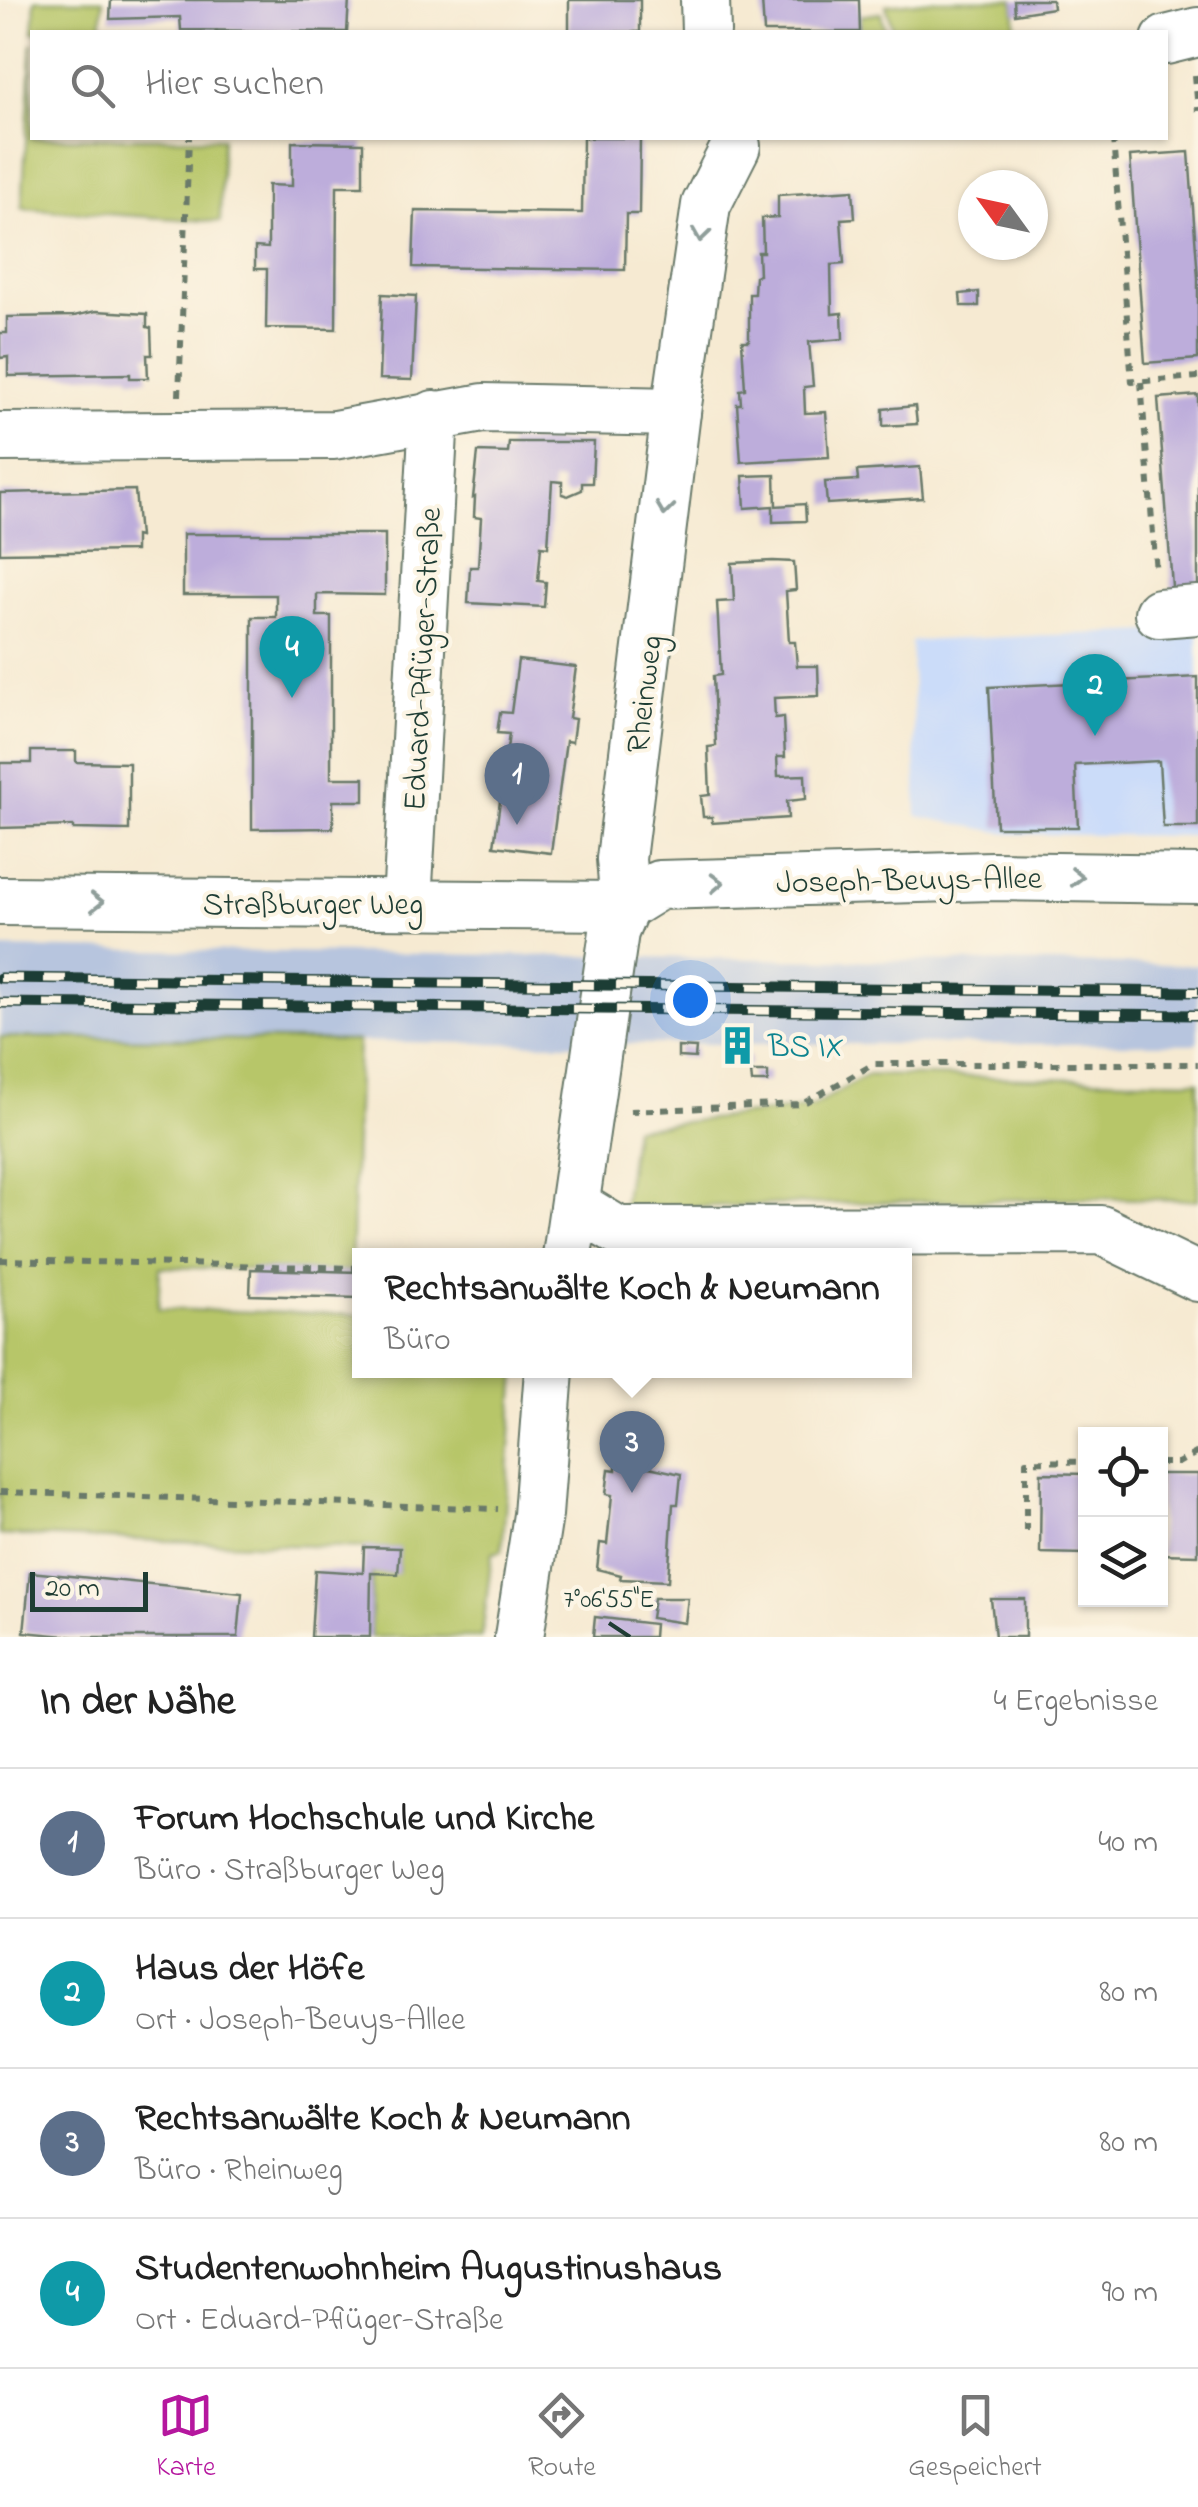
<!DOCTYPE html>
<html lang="de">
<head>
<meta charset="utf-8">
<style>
	body { margin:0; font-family:"Indie Flower",sans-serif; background:#f2f2f2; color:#222 }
	.controls { position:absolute; right:30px; bottom:30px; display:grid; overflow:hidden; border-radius:0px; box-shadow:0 2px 8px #0004 }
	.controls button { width:90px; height:90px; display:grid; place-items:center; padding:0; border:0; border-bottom:2px solid #e0e0e0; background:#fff; color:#222; font:50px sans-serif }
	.compass { position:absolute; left:958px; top:170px; width:90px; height:90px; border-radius:50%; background:#fff; box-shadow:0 2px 8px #0004; rotate:303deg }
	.scale { position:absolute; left:30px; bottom:25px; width:118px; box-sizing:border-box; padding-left:10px; border:5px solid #1f3d34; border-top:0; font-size:28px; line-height:35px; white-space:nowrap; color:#1f3d34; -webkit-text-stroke:8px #fcf5e5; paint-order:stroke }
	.you { position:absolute; left:690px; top:1000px; width:35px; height:35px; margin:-25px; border:8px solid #fff; border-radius:50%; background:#1a73e8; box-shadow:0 0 0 15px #1a73e833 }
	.badge { display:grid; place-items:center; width:65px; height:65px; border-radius:50%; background:#b5179e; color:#fff; font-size:32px; font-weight:700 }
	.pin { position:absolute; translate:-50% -82px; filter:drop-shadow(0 2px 5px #0008) }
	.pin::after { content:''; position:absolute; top:52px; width:35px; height:30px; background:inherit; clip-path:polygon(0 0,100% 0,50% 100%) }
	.popup { position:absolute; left:352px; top:1248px; width:560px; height:130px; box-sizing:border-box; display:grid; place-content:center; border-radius:0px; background:#fff; filter:drop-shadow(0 2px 8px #0005); font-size:32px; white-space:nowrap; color:#767676 }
	.popup b { font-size:38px; color:#222 }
	.popup::after { content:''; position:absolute; left:50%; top:100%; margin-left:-20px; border:20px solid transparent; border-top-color:#fff }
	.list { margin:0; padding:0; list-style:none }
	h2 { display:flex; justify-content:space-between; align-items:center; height:130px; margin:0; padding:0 40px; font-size:42px }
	h2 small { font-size:32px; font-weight:400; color:#767676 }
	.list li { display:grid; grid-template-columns:65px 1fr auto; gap:30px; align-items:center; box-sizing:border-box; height:150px; padding:0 40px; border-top:2px solid #e0e0e0 }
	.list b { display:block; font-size:38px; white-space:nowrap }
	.list p { margin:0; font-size:32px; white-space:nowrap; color:#767676 }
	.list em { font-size:32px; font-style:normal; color:#767676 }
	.icon { flex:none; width:55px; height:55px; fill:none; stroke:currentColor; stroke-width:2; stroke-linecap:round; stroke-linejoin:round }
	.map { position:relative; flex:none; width:1198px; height:1637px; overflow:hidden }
	.search { position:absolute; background:#fff; box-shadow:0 2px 8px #0004; left:30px; right:30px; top:30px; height:110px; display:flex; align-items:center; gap:25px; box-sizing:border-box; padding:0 35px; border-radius:0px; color:#767676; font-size:38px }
	.sheet { height:730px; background:#fff }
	nav { display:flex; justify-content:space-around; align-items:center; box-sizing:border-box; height:140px; border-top:2px solid #e0e0e0; background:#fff; font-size:28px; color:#767676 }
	nav a { display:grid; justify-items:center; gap:5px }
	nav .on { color:#b5179e }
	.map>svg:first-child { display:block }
	.built { fill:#cbdcf9 }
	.industrial { fill:#b7c5de }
	.green { fill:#b7c669; stroke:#6b824e; stroke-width:2.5 }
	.building { fill:#bdaddb }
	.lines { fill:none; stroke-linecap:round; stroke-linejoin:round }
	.minor-casing { stroke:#6a7a6b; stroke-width:52 }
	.path { stroke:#6a7a6b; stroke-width:6; stroke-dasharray:8 8; stroke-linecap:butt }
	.minor { stroke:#fff; stroke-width:48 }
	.rail-casing { stroke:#1f3d34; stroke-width:11 }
	.rail { stroke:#fcf5e5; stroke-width:8; stroke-dasharray:22; stroke-linecap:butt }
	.oneway { stroke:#8f9e9a }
	.ticks { fill:none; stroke:#1f3d34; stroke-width:4 }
	.labels { text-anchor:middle; stroke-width:8; stroke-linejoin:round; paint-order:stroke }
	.street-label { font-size:32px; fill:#1f3d34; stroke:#fcf5e5 }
	.culture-label { font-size:32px; fill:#0d838f; stroke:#fcf5e5; text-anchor:start }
	.ticks-label { font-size:25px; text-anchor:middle; fill:#1f3d34; stroke:#fcf5e5; stroke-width:8; stroke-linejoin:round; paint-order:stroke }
</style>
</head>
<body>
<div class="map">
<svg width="1198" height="1637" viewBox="0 0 1198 1637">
	<rect width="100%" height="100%" fill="#fcf5e5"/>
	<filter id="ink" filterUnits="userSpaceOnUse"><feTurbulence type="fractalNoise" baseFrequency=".01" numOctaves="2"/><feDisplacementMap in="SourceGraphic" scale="20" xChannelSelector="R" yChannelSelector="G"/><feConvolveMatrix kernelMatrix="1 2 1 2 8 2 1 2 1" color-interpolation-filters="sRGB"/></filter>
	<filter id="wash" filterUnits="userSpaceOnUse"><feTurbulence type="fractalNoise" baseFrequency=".0048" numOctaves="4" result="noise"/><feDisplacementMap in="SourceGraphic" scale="40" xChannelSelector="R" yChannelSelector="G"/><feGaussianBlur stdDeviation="2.25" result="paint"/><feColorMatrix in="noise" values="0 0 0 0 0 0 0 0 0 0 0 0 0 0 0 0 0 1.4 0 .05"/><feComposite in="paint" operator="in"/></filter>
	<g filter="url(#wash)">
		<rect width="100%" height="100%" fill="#f6ead2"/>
		<polygon class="built" points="1198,629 1198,836 1009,834 917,816 911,641"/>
		<polygon class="industrial" points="0,948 1198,965 1198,1044 556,1044 0,1037"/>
		<g class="green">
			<polygon points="35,0 103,0 101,32 33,32"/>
			<polygon points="935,0 1014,0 1016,32 894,32 886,5"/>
			<polygon points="881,13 885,30 860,32 859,16"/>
			<polygon points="32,43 32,138 222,138 220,222 22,208"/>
			<polygon points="0,1037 358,1041 351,1272 160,1267 158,1309 359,1315 360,1370 516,1371 502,1551 492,1553 482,1637 370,1637 372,1572 398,1573 399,1549 0,1535"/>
			<polygon points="867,1075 1198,1081 1198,1200 1081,1198 623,1208 634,1128 812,1107"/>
		</g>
		<g id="blocks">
			<g class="building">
				<polygon points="111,0 349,0 347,32 181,30 180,17 110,19"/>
				<rect x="569" y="0" width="71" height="32"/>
				<polygon points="762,0 859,0 860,32 764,32"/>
				<polygon points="1014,0 1052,0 1053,8 1015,14"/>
				<polygon points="583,138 640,138 639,214 626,214 625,270 413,267 415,211 582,213"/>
				<polygon points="292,142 363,143 363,186 337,186 336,329 266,328 267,269 255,269 255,247 268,248 268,185 292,186"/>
				<polygon points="1189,152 1198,278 1198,359 1145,363 1130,156"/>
				<polygon points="853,190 855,218 841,219 844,264 831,265 832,314 842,313 843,339 809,342 813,386 804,387 805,413 826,412 829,457 741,462 737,404 741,404 740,390 745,389 742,341 749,341 749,294 754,294 755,276 759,275 758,252 763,252 762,218 778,217 778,195"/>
				<polygon points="979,292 979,306 961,306 960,294"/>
				<polygon points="382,294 416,296 412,380 379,379"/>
				<polygon points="96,311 147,314 147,327 151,328 152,355 147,355 148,378 130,378 130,374 8,376 8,357 0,358 0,333 7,333 7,317 74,316"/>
				<polygon points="1198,395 1198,598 1173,600 1158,398"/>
				<polygon points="915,406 917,424 883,426 883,409"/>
				<polygon points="509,442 594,442 592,483 582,483 582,490 568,496 562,494 562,482 552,481 548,547 541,546 538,581 546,582 544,607 468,603 470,567 478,567 481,518 474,517 475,497 473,498 478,452 508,453"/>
				<polygon points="920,467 923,498 827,504 825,482 858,480 857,471"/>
				<polygon points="775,475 776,506 805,504 806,521 773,522 773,506 745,508 743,476"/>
				<polygon points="135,490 139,537 135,536 135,551 0,553 0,493"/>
				<polygon points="183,534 385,534 385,595 317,594 317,616 331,616 331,778 364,778 364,801 333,801 333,828 252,829 252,617 276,617 276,595 183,595"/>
				<polygon points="773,561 794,562 796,590 786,591 789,642 795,642 797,666 818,666 819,696 774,698 775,718 783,717 785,757 777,757 778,776 805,775 806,799 787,801 788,818 712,823 712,817 703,817 701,796 710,795 708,747 716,746 713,676 721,675 717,602 734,601 732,563"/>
				<polygon points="518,660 576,667 569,718 575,719 572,742 566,741 551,853 494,846 509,734 497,733 500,712 511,713"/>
				<polygon points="1198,677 1198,827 1163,827 1159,761 1075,765 1078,827 996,827 989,687"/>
				<polygon points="31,751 76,751 76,762 129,763 129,830 73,829 73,826 0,828 0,763 31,763"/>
				<circle cx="738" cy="1045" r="6"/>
				<polygon points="678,1047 696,1048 695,1058 678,1057"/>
				<circle cx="744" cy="1060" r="6"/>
				<polygon points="751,1072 768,1072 768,1082 752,1082"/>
				<polygon points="251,1269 359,1272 359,1298 250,1295"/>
				<polygon points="635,1464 681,1474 678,1504 673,1504 668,1581 620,1579 621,1575 597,1569 600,1543 607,1544 612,1495 606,1494 609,1469 616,1470 616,1466 635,1468"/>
				<polygon points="1041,1473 1086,1474 1086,1554 1040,1553"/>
				<polygon points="1160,1474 1198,1474 1198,1555 1160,1554"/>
				<polygon points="364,1547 400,1548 398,1574 371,1573 370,1637 311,1637 315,1570 363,1573"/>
				<polygon points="30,1572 242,1593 238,1637 75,1637 24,1632"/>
				<polygon points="654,1598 688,1598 685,1623 651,1618"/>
				<polygon points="991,1599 1025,1599 1025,1637 995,1637"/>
				<polygon points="595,1617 654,1624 653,1637 593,1637"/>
			</g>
		</g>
	</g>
	<g filter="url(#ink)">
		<use href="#blocks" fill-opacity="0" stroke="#6a7a6b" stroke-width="2.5"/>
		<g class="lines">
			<defs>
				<g id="minor">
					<polyline points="705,0 706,32"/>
					<polyline points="1166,40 1198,32"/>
					<polyline points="0,437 334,435 483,408 676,412"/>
					<polyline points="1159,613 1198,610"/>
					<polyline points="0,901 625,906"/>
					<polyline points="407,903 434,415"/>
					<polyline points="625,906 659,885 992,876 1198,879"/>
					<polyline points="575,1205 618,1231 1101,1230 1198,1277"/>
					<polyline points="567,1256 614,932 625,906 621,859 676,412 706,205 736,146"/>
					<polyline points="519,1637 538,1515 549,1370"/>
				</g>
			</defs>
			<use href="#minor" class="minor-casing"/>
			<g class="path">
				<polyline points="215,32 218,32"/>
				<polyline points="1195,75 1198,111"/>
				<polyline points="1113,138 1132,382 1198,377"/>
				<polyline points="1141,382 1156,572"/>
				<polyline points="179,396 189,138"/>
				<polyline points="630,1111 802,1104 874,1064 1198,1064"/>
				<polyline points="0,1260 360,1268"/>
				<polyline points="1160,1463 1178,1463 1198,1452"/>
				<polyline points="0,1492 498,1509"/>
				<polyline points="1026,1531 1026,1461 1086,1462"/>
			</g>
			<use href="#minor" class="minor"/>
			<defs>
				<g id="rail">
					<polyline points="0,978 1198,992"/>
					<polyline points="0,1003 1198,1015"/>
				</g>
			</defs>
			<use href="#rail" class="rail-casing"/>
			<use href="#rail" class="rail"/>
		</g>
		<defs><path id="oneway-chevron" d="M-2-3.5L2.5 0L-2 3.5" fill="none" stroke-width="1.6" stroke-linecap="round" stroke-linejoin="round" transform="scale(2.5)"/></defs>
		<g class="oneway">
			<use href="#oneway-chevron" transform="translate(701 235) rotate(98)"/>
			<use href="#oneway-chevron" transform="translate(665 509) rotate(97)"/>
			<use href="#oneway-chevron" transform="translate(1077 877) rotate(1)"/>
			<use href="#oneway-chevron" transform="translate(717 883) rotate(-2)"/>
			<use href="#oneway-chevron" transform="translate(97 902)"/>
		</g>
	</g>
	<path class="ticks" d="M609 1623 630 1637"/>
	<defs>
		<symbol id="building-bare" viewBox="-9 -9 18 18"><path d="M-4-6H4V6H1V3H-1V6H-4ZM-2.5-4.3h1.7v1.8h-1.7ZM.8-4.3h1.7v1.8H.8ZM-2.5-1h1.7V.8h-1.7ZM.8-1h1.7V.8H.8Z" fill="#0f9aa8" stroke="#fcf5e5" stroke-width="2.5" paint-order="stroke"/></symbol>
	</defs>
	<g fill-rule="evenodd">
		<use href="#building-bare" x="710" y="1018" width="55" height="55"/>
	</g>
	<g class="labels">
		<g class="street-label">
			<text transform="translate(421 659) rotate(-87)" y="11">Eduard-Pflüger-Straße</text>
			<text transform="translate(643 694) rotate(-83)" y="11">Rheinweg</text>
			<text transform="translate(909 879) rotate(-1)" y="11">Joseph-Beuys-Allee</text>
			<text x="313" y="914">Straßburger Weg</text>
		</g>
		<g class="culture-label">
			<text x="768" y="1056">BS IX</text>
		</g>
	</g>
	<g class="ticks-label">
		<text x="609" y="1607">7°06'55"E</text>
	</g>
</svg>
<div class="controls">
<button><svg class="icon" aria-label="locate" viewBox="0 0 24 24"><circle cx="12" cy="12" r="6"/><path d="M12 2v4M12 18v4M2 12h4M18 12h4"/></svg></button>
<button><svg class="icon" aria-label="layers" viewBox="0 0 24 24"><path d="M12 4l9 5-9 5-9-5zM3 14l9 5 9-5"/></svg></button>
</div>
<svg class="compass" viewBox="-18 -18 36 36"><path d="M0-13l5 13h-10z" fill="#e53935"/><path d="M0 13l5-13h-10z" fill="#767676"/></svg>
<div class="scale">20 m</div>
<div class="you"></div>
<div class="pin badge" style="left:517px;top:825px;background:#5c6f8a">1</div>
<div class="pin badge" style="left:1095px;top:736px;background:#0f9aa8">2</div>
<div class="pin badge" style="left:632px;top:1493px;background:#5c6f8a">3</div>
<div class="popup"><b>Rechtsanwälte Koch &amp; Neumann</b>Büro</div>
<div class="pin badge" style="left:292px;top:698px;background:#0f9aa8">4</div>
<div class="search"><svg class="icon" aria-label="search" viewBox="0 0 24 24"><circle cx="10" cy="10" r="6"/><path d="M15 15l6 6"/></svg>Hier suchen</div>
</div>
<section class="sheet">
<h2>In der Nähe<small>4 Ergebnisse</small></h2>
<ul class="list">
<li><span class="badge" style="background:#5c6f8a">1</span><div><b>Forum Hochschule und Kirche</b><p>Büro · Straßburger Weg</p></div><em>40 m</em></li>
<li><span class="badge" style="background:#0f9aa8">2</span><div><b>Haus der Höfe</b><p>Ort · Joseph-Beuys-Allee</p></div><em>80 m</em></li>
<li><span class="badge" style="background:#5c6f8a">3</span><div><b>Rechtsanwälte Koch &amp; Neumann</b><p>Büro · Rheinweg</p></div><em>80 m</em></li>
<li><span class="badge" style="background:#0f9aa8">4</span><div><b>Studentenwohnheim Augustinushaus</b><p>Ort · Eduard-Pflüger-Straße</p></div><em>90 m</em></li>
</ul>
</section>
<nav>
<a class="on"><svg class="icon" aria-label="map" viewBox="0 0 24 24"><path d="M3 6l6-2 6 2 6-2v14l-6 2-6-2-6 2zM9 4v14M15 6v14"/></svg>Karte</a>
<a><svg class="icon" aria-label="directions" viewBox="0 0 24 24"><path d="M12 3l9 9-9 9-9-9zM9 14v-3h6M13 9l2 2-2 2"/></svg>Route</a>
<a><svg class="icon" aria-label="saved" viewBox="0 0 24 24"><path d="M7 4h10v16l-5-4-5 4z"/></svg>Gespeichert</a>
</nav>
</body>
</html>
